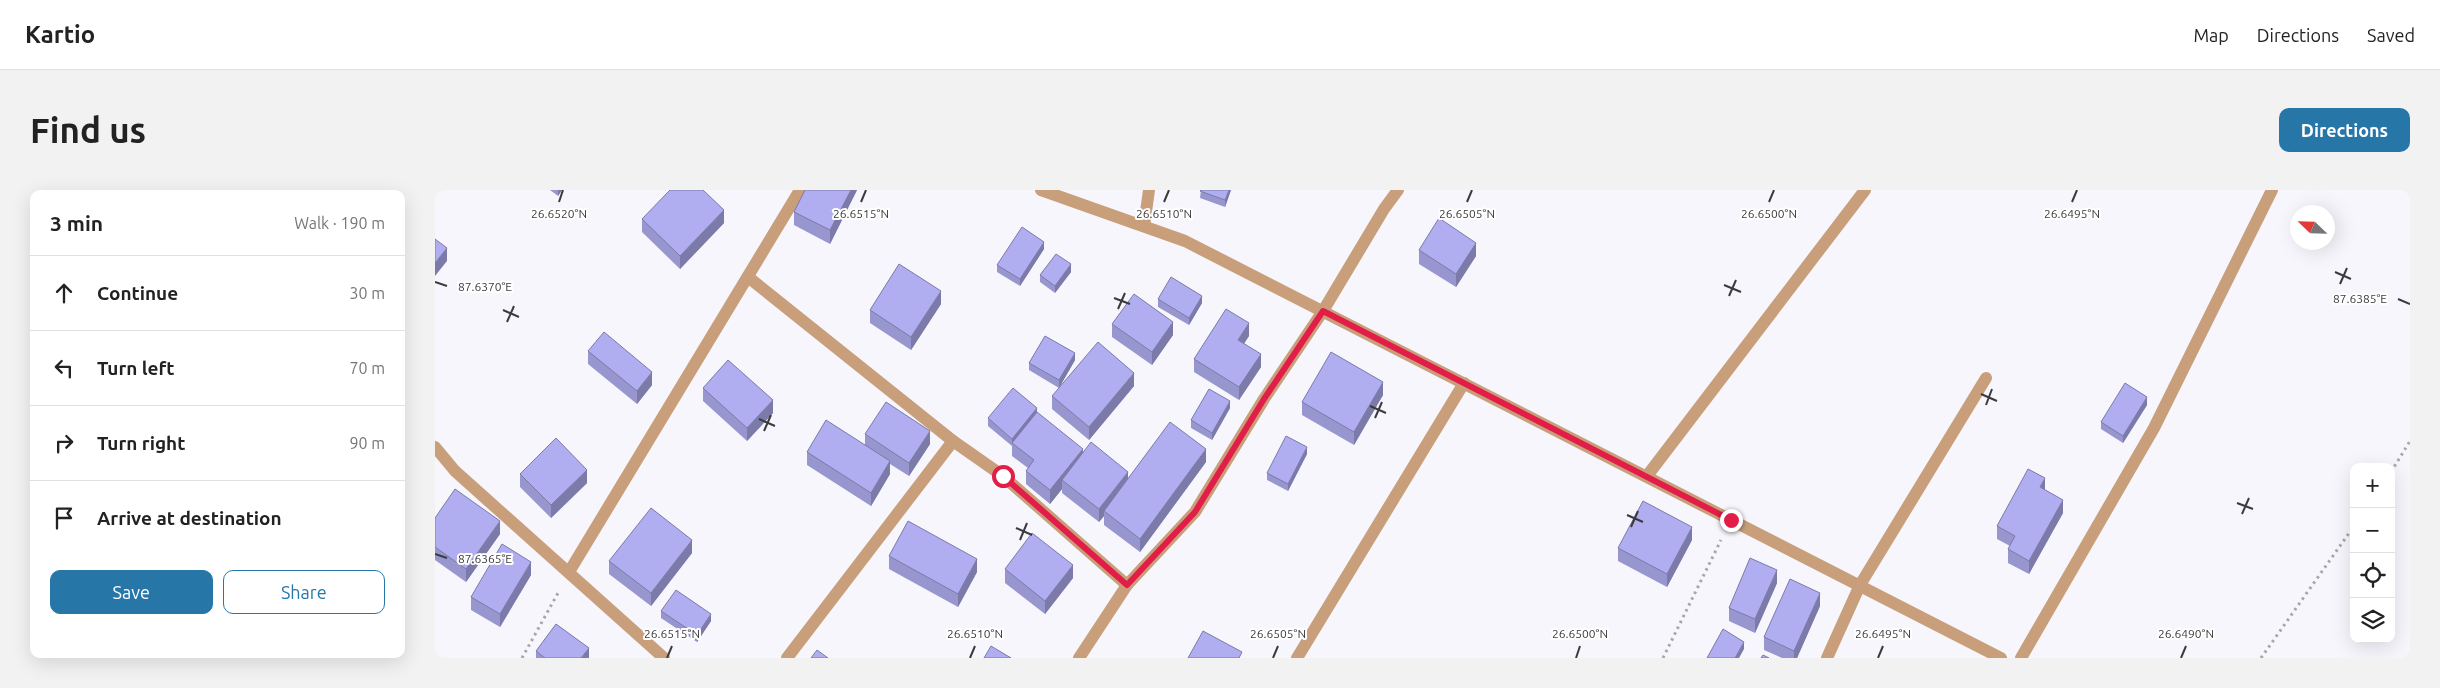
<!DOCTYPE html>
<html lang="en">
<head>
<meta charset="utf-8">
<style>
	body { margin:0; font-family:Ubuntu,sans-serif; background:#f2f2f2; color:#222 }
	.controls { position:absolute; right:15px; bottom:15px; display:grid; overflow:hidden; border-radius:10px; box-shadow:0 5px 20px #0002 }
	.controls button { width:45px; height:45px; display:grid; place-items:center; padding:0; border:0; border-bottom:1px solid #e0e0e0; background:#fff; color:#222; font:25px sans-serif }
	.compass { position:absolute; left:1855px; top:15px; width:45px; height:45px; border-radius:50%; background:#fff; box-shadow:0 5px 20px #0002; rotate:293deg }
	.stop { position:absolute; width:15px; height:15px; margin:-11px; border:4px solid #e11d48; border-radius:50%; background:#fff }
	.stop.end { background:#e11d48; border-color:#fff; box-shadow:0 1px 5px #0008 }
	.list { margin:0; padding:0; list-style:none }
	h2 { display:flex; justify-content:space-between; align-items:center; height:65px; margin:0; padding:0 20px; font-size:21px }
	h2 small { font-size:16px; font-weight:400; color:#767676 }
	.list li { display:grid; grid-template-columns:32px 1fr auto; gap:15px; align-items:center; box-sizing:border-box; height:75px; padding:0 20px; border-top:1px solid #e0e0e0 }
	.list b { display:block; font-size:19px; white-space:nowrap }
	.list em { font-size:16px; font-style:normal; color:#767676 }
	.actions { display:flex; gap:10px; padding:15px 20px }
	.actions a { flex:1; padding:11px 0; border:1px solid #2677a8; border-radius:10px; text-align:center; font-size:18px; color:#2677a8 }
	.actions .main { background:#2677a8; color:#fff }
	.icon { flex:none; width:28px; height:28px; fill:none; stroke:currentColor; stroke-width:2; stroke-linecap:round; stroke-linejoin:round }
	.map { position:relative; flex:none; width:1975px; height:468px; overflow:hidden; border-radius:10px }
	header { display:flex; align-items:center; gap:30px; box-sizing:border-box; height:70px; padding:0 25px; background:#fff; border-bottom:1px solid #e0e0e0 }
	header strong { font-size:24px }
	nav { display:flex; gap:28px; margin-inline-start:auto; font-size:18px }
	.intro { display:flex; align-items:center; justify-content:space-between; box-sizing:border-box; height:120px; padding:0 30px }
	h1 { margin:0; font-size:35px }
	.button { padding:12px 22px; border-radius:10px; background:#2677a8; color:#fff; font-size:18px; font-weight:700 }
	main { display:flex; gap:30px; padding:0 30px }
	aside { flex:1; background:#fff; border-radius:10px; box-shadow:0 5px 20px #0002 }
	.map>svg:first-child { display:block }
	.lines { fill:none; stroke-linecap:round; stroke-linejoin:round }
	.path { stroke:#a7a7ab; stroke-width:3; stroke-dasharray:2.5 4; stroke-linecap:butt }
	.street { stroke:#c89f7a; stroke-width:12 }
	.wall { fill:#9796cf }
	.shaded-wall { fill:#7b7aa9 }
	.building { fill:#b0aef1; stroke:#7b7aa9 }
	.route { stroke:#e11d48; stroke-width:6 }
	.ticks { fill:none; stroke:#3b3b3e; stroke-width:2 }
	.ticks-label { font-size:12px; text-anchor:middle; fill:#3b3b3e; stroke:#fff; stroke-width:4; stroke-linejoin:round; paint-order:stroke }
</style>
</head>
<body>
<header>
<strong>Kartio</strong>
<nav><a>Map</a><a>Directions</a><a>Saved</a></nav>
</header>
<div class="intro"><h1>Find us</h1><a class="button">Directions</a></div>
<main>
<aside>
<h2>3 min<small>Walk · 190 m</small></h2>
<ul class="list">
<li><svg class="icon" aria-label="ahead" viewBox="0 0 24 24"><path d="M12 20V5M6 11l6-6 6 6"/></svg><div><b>Continue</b></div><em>30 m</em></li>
<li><svg class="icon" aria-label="left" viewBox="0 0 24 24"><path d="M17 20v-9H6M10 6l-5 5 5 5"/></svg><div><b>Turn left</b></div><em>70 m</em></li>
<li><svg class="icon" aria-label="right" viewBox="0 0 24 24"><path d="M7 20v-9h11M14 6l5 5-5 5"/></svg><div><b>Turn right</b></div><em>90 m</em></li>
<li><svg class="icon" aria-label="arrive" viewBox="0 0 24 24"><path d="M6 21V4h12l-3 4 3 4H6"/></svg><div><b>Arrive at destination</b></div></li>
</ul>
<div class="actions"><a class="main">Save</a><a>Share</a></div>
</aside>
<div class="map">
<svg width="1975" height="468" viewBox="0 0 1975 468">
	<rect width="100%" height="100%" fill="#f6f6fc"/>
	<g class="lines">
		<g class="path">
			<polyline points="1956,282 1975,251"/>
			<polyline points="87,468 123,403"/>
			<polyline points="1228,468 1286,350"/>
			<polyline points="1826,468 1919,336"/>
		</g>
		<g class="street">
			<polyline points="606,0 750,51 1566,468"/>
			<polyline points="709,36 714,0"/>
			<polyline points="313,87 518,251"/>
			<polyline points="0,257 20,281 229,468"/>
			<polyline points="1212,286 1430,0"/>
			<polyline points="134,382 365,0"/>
			<polyline points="692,395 760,322 829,209 888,121 949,19 963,0"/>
			<polyline points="352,468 518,251 568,286 692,395 644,468"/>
			<polyline points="862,468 1029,193"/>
			<polyline points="1392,468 1425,395 1551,188"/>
			<polyline points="1586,468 1719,238 1837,0"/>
		</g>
	</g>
	<g class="wall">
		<polygon points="115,0 127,0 123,6"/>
		<polygon points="370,0 422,0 395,54 359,35 359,22"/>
		<polygon points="766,0 796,0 790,17 765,8"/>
		<polygon points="207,29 289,33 245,79 207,42"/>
		<polygon points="609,59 585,96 562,82 562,75"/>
		<polygon points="984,60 1041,66 1021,97 984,74"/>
		<polygon points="636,82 620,103 605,92 605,85"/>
		<polygon points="723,109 767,113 754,135 723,117"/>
		<polygon points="506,114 476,160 435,133 435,120"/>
		<polygon points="677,134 738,145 717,175 677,147"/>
		<polygon points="814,146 809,153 826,177 804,210 759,182 759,169"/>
		<polygon points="153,161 217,195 202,214 153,174"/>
		<polygon points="640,170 624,198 594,180 594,173"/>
		<polygon points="699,196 654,250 617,219 617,206"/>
		<polygon points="268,198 338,223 312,251 268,211"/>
		<polygon points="948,205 919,255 867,225 867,212"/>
		<polygon points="1712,215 1688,253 1666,239 1666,232"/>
		<polygon points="795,218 777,250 756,238 756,230"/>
		<polygon points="602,223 648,263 693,288 771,272 705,362 669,335 669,326 664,332 627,303 627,299 615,314 591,294 591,281 593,278 577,266 577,255 577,256 553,236 553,228"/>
		<polygon points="430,244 495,254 474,286 455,274 455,284 436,316 372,275 372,262 430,254"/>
		<polygon points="872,264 853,301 832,290 832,283"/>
		<polygon points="85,284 152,293 116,328 85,297"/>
		<polygon points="1610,300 1628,323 1594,384 1573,373 1573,359 1575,356 1562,349 1562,336"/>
		<polygon points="0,328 65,344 31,392 0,370"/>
		<polygon points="1257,350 1232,397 1183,371 1183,358"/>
		<polygon points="257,363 216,416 174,384 174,371"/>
		<polygon points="454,366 542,382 523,417 454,379"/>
		<polygon points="570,379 638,388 610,424 570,393"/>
		<polygon points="96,385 65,437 36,420 36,407"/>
		<polygon points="1342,393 1320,443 1294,431 1294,418"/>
		<polygon points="1385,416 1362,468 1347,468 1329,460 1329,447"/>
		<polygon points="226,421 276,431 262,452 226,428"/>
		<polygon points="101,461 154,468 101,468"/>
	</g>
	<g class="shaded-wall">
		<polygon points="123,0 127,0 123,6"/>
		<polygon points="416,0 422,0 395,54 395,40"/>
		<polygon points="794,0 796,0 790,17 790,10"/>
		<polygon points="289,20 289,33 245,79 245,66"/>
		<polygon points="609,52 609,59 585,96 585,89"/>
		<polygon points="1041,53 1041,66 1021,97 1021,84"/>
		<polygon points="12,58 12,71 0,86 0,73"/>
		<polygon points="636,74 636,82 620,103 620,96"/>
		<polygon points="506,101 506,114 476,160 476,147"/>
		<polygon points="767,106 767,113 754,135 754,128"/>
		<polygon points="738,132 738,145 717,175 717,162"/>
		<polygon points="814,133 814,146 803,163 803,150"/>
		<polygon points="640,163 640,170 624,198 624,190"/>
		<polygon points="826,164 826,177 804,210 804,197"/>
		<polygon points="217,182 217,195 202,214 202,201"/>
		<polygon points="699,183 699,196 654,250 654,237"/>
		<polygon points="948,192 948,205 919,255 919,242"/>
		<polygon points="1712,207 1712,215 1688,253 1688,246"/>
		<polygon points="338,210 338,223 312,251 312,238"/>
		<polygon points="795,211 795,218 777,250 777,243"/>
		<polygon points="602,218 602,225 577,253 577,256 577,249"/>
		<polygon points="495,241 495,254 474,286 474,273"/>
		<polygon points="872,257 872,264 853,301 853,294"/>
		<polygon points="648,259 648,272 627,290 627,299 615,314 615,300"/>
		<polygon points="771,259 771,272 705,362 705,349"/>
		<polygon points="455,271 455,284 436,316 436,303"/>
		<polygon points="152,280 152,293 116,328 116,315"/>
		<polygon points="693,282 693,295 669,321 669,326 664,332 664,319"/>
		<polygon points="1610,288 1610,301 1605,297"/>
		<polygon points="1628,310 1628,323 1594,384 1594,371"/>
		<polygon points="65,331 65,344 31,392 31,379"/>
		<polygon points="1257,337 1257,350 1232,397 1232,384"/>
		<polygon points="257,350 257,363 216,416 216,403"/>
		<polygon points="542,369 542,382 523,417 523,404"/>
		<polygon points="96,372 96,385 65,437 65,424"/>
		<polygon points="638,375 638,388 610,424 610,411"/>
		<polygon points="1342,380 1342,393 1320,443 1320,429"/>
		<polygon points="1385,403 1385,416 1362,468 1359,468 1359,461"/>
		<polygon points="276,424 276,431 262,452 262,445"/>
		<polygon points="1309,452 1309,459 1304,468 1300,468"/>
		<polygon points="154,458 154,468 146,468"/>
	</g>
	<g class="building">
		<polygon points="235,0 268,0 289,20 245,66 207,29"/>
		<polygon points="370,0 416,0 395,40 359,22"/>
		<polygon points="766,0 794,0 790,10 765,1"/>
		<polygon points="1004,28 1041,53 1021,84 984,60"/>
		<polygon points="587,37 609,52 585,89 562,75"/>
		<polygon points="0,49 12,58 0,73"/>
		<polygon points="621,64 636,74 620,96 605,85"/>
		<polygon points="464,74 506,101 476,147 435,120"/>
		<polygon points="736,87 767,106 754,128 723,109"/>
		<polygon points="699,104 738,132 717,162 677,134"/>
		<polygon points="791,119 814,133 803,150 826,164 804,197 759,169"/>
		<polygon points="169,142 217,182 202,201 153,161"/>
		<polygon points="610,146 640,163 624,190 594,173"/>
		<polygon points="663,152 699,183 654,237 617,206"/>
		<polygon points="896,162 948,192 919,242 867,212"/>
		<polygon points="293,170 338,210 312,238 268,198"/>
		<polygon points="1690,193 1712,207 1688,246 1666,232"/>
		<polygon points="578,198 602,218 577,249 553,228"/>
		<polygon points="774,199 795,211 777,243 756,230"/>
		<polygon points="451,212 495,241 474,273 430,244"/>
		<polygon points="602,222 648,259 615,300 591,281 599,270 577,253"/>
		<polygon points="391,230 455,271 436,303 372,262"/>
		<polygon points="735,232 771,259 705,349 669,321"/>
		<polygon points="851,246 872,257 853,294 832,283"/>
		<polygon points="121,248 152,280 116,315 85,284"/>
		<polygon points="656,252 693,282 664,319 627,290"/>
		<polygon points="1593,279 1610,288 1605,297 1628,310 1594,371 1573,359 1580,346 1562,336"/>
		<polygon points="20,299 65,331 31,379 0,357 0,328"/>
		<polygon points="1208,311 1257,337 1232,384 1183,358"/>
		<polygon points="216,318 257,350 216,403 174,371"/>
		<polygon points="473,331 542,369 523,404 454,366"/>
		<polygon points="597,343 638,375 610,411 570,379"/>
		<polygon points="67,354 96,372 65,424 36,407"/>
		<polygon points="1315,368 1342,380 1320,429 1294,418"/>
		<polygon points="1355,389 1385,403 1359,461 1329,447"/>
		<polygon points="241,400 276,424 262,445 226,421"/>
		<polygon points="121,434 154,458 146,468 110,468 101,461"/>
		<polygon points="1288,439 1309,452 1300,468 1272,468"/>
		<polygon points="768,441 807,462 804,468 753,468"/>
		<polygon points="556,456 576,468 549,468"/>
		<polygon points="382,460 393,468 376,468"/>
		<polygon points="1328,465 1334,468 1326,468"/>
	</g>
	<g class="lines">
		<polyline class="route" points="568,286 692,395 760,322 829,209 888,121 1296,330"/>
	</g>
	<path class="ticks" d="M124 12 128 0M426 12 431 0M729 12 734 0M1032 12 1037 0M1334 12 1339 0M1637 12 1642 0M1900 82 1916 89M0 92 12 96M1905 94 1912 78M1289 95 1306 102M1294 106 1301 90M679 108 695 114M1963 109 1975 114M683 119 690 103M68 120 84 127M72 132 79 116M1546 204 1562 211M1551 215 1557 199M935 216 951 223M940 228 947 212M324 229 340 236M329 241 336 225M1802 313 1818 319M1807 324 1814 308M1192 325 1208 332M1196 337 1203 321M581 338 597 345M585 350 592 333M0 364 12 368M232 468 237 456M535 468 540 456M838 468 843 456M1141 468 1145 456M1443 468 1448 456M1746 468 1751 456"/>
	<g class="ticks-label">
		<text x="1637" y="28">26.6495°N</text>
		<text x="124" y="28">26.6520°N</text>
		<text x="426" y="28">26.6515°N</text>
		<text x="729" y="28">26.6510°N</text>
		<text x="1334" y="28">26.6500°N</text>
		<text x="1032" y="28">26.6505°N</text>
		<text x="50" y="101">87.6370°E</text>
		<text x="1925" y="113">87.6385°E</text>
		<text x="50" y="373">87.6365°E</text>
		<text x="237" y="448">26.6515°N</text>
		<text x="540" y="448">26.6510°N</text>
		<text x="843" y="448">26.6505°N</text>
		<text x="1145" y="448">26.6500°N</text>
		<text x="1448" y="448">26.6495°N</text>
		<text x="1751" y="448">26.6490°N</text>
	</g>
</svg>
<div class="controls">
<button>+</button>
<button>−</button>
<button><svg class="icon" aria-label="locate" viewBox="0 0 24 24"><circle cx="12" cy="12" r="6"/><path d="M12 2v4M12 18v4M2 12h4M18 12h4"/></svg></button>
<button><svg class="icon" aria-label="layers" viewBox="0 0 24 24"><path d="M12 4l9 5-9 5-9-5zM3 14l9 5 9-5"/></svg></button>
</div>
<svg class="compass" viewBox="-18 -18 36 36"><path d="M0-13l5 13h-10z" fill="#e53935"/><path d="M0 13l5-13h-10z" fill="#767676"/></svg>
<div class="stop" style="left:568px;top:286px"></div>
<div class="stop end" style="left:1296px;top:330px"></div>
</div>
</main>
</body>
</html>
